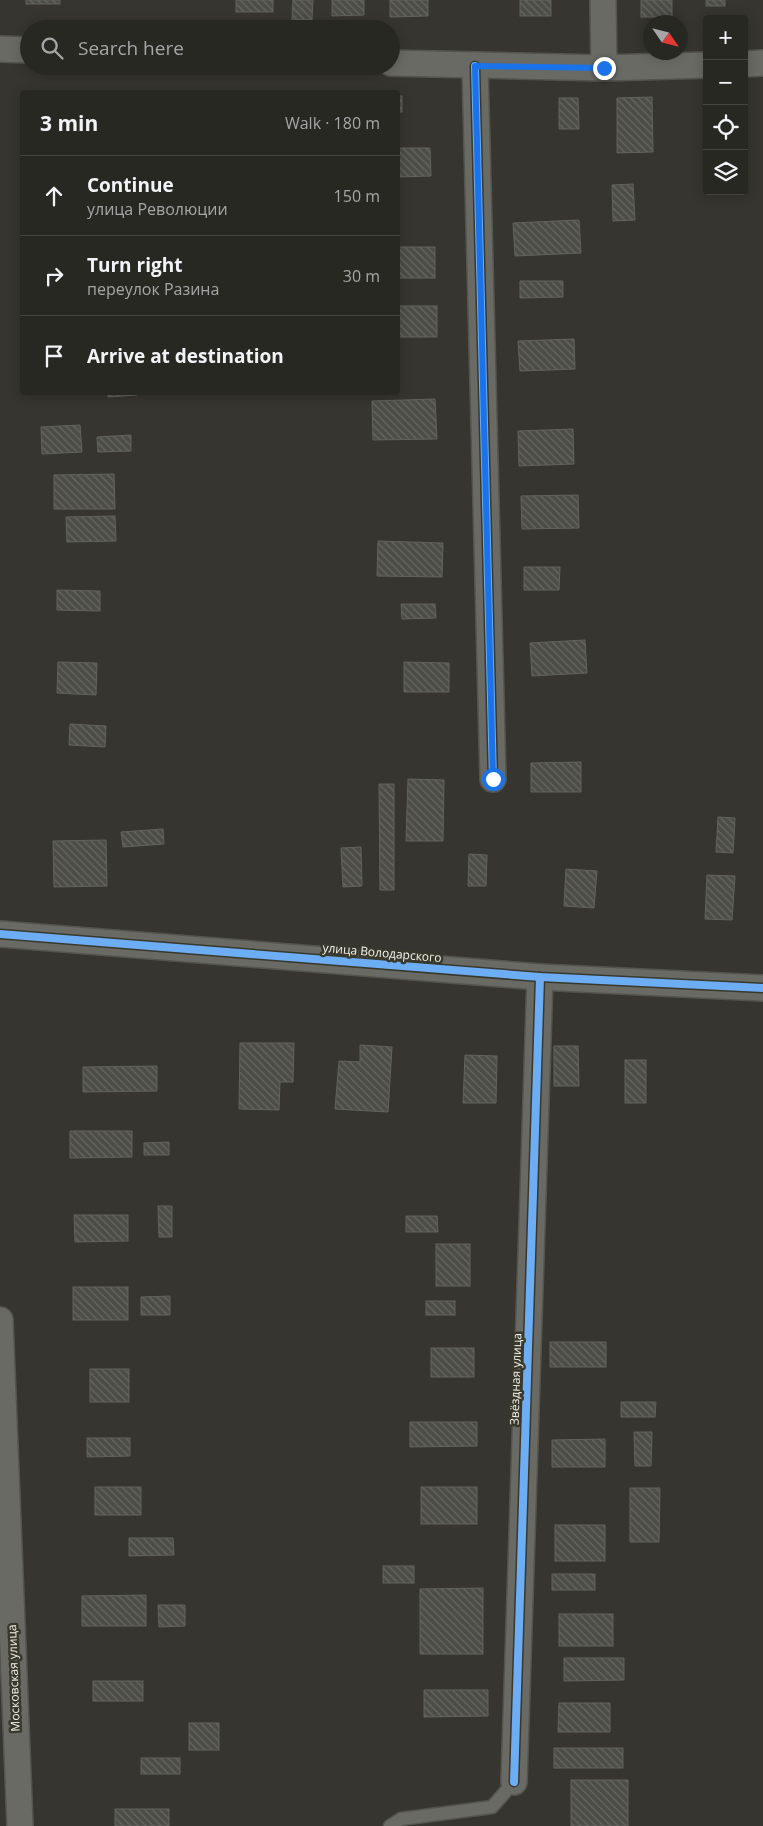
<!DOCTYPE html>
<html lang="en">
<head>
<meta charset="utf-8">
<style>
	body { margin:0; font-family:"Open Sans",sans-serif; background:#343430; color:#f1f3f6 }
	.controls { position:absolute; right:15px; top:15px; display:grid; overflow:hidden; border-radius:5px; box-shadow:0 2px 12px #0003 }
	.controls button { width:45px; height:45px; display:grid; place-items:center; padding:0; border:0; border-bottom:1px solid #444441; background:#282823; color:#f1f3f6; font:25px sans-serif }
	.compass { position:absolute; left:643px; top:15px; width:45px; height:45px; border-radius:50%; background:#282823; box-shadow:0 2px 12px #0003; rotate:125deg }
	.stop { position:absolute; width:15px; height:15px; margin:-11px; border:4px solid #1a73e8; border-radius:50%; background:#fff }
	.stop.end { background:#1a73e8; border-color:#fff; box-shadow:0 1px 5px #0008 }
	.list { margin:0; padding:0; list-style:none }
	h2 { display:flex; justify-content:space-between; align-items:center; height:65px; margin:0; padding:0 20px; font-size:21px }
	h2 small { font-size:16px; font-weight:400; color:#a5a6a6 }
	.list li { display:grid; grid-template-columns:32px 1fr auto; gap:15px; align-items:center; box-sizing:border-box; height:80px; padding:0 20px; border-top:1px solid #444441 }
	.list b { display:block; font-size:19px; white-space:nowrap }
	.list p { margin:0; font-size:16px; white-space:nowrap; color:#a5a6a6 }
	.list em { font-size:16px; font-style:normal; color:#a5a6a6 }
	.icon { flex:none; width:28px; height:28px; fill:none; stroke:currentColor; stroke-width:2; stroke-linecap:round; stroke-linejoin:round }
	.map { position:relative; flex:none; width:763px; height:1826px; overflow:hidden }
	.search { position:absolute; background:#282823; box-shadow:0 2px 12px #0003; left:20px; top:20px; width:380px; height:55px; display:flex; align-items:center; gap:12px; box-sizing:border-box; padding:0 18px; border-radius:28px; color:#a5a6a6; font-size:19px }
	.panel { position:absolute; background:#282823; box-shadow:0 2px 12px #0003; left:20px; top:90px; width:380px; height:305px; border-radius:5px }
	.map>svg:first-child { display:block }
	.building { fill:url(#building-back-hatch); stroke:#63635e }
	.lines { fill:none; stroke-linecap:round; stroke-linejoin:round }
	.lane-casing { stroke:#54544e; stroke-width:15 }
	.street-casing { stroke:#54544e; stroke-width:28 }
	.lane { stroke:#6a6a65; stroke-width:12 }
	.street { stroke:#6a6a65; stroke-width:25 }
	.cycleway-casing { stroke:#39382c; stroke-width:11 }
	.cycleway { stroke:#6dadf4; stroke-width:8 }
	.route { stroke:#1a73e8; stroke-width:6 }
	.labels { text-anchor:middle; stroke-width:5; stroke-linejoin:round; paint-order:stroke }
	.street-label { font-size:12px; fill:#f2f2ea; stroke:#39382c }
</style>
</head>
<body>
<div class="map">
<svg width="763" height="1826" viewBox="0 0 763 1826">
	<defs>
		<pattern id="building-back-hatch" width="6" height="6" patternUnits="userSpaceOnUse" patternTransform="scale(1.25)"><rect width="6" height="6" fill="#4d4d48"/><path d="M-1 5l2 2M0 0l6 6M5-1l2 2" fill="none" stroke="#676763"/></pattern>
	</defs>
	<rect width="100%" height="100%" fill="#36352f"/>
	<g class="building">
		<rect x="26" y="0" width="34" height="4"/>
		<rect x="236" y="0" width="37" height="12"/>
		<polygon points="293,0 313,0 312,20 292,20"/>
		<polygon points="332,0 364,0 364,15 332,16"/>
		<polygon points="390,0 428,0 428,16 390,17"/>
		<rect x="520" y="0" width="31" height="16"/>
		<rect x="641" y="0" width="31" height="17"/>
		<rect x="706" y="0" width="19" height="6"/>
		<rect x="398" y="96" width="4" height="16"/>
		<polygon points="652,97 653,152 617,153 617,98"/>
		<polygon points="559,98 578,98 579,129 559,129"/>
		<polygon points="398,148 430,148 431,176 398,177"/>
		<polygon points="633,184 635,220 613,221 612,185"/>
		<polygon points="579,220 581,253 515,256 513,223"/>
		<rect x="398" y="247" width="37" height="31"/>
		<polygon points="520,281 563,281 563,297 520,298"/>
		<rect x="398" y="306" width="39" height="31"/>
		<polygon points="574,339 575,369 520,371 518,341"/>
		<polygon points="108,392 136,392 137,395 108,397"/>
		<polygon points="435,399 437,439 373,440 372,401"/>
		<polygon points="80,425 82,452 42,454 41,427"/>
		<polygon points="573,429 574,464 519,466 518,431"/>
		<polygon points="131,435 131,451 98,452 97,437"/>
		<polygon points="114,474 115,509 54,509 54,475"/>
		<polygon points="578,495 579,528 522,529 521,496"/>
		<polygon points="115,516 116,541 67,542 66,517"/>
		<polygon points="378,541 443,543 442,577 377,576"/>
		<polygon points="524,567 560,567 559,590 524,590"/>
		<polygon points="57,590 100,591 100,611 57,610"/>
		<polygon points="401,604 435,604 436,618 402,619"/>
		<polygon points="585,640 587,673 532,676 530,643"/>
		<polygon points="58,662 97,663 96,695 57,693"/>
		<polygon points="404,662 449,663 449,692 404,692"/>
		<polygon points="70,724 106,726 105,747 69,745"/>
		<polygon points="581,762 581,792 531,792 531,763"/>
		<polygon points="408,779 444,780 443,841 406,841"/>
		<polygon points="379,784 394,784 394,890 380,890"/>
		<polygon points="718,817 735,818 733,853 716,852"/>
		<polygon points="163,829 164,844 123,847 121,832"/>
		<polygon points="106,840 107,886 54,887 53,841"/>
		<polygon points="361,847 362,886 343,887 341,848"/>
		<polygon points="469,854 487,855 486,886 468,886"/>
		<polygon points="566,869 597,871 594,908 564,906"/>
		<polygon points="707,875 735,876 732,920 705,919"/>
		<polygon points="240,1043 294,1043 293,1082 280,1082 279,1110 239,1109"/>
		<polygon points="360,1045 392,1047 388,1112 335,1109 339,1061 360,1062"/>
		<polygon points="554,1046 578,1046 579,1086 554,1086"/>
		<polygon points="465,1055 497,1056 496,1103 463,1103"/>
		<rect x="625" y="1060" width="21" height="43"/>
		<polygon points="157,1066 157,1091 83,1092 83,1067"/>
		<polygon points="70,1131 132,1131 132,1157 70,1158"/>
		<polygon points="169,1142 169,1155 144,1155 144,1143"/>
		<polygon points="158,1206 172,1206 172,1237 159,1237"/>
		<polygon points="74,1215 128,1215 128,1241 75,1242"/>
		<polygon points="406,1216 437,1216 438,1232 406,1232"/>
		<rect x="436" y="1244" width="34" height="42"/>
		<rect x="73" y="1287" width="55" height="33"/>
		<polygon points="170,1296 170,1315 141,1315 141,1297"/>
		<rect x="426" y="1301" width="29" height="14"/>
		<rect x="550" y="1342" width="56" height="25"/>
		<rect x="431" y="1348" width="43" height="29"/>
		<rect x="90" y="1369" width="39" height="33"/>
		<polygon points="621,1402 656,1402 655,1417 621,1417"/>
		<polygon points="410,1422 477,1422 477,1446 410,1447"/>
		<polygon points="634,1432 652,1432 651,1466 635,1466"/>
		<polygon points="87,1438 130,1438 130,1456 87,1457"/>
		<polygon points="605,1439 605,1467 552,1467 552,1440"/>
		<rect x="95" y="1487" width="46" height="28"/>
		<rect x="421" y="1487" width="56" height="37"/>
		<polygon points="630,1488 660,1488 659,1542 630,1542"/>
		<rect x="555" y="1525" width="50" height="36"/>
		<polygon points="129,1538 173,1538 174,1555 129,1556"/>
		<rect x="383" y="1566" width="31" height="17"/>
		<rect x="552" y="1574" width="43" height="16"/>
		<polygon points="483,1588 483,1654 420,1654 420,1589"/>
		<polygon points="146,1595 146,1626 82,1626 82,1596"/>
		<polygon points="158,1605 185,1605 185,1626 159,1627"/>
		<rect x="559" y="1614" width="54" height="32"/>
		<polygon points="564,1658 624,1658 624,1680 564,1681"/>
		<rect x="93" y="1681" width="50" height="20"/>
		<polygon points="424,1690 488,1690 488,1716 424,1717"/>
		<polygon points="559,1703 610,1703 610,1732 558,1732"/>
		<rect x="189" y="1723" width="30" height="27"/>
		<rect x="554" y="1748" width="69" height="20"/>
		<rect x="141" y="1758" width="39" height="16"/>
		<rect x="571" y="1780" width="57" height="46"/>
		<rect x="115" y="1809" width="54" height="17"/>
	</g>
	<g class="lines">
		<defs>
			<polyline id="lane" points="390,1826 401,1819 492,1807 514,1782"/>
			<g id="street">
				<polyline points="603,0 604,68"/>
				<polyline points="0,49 29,50"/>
				<polyline points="391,63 604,68 707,65"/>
				<polyline points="744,64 763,63"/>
				<polyline points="475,66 493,779"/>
				<polyline points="0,934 540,977 763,988"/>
				<polyline points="0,1320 20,1826"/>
				<polyline points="514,1782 540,977"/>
			</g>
		</defs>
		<use href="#lane" class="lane-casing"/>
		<use href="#street" class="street-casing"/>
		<use href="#lane" class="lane"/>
		<use href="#street" class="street"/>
		<defs>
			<g id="cycleway">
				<polyline points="475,66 493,779"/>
				<polyline points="0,934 540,977 763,988"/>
				<polyline points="514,1782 540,977"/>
			</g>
		</defs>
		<use href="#cycleway" class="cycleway-casing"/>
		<use href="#cycleway" class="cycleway"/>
	</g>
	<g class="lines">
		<polyline class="route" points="493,779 475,66 604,68"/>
	</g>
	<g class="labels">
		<g class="street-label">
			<text transform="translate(382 953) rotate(5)" y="4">улица Володарского</text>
			<text transform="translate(516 1379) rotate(-88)" y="4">Звёздная улица</text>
			<text transform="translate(14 1678) rotate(-92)" y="4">Московская улица</text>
		</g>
	</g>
</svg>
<div class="controls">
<button>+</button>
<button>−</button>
<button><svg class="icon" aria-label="locate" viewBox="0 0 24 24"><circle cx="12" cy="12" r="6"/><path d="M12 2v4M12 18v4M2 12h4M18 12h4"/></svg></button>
<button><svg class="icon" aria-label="layers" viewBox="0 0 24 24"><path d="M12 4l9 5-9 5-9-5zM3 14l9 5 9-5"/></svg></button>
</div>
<svg class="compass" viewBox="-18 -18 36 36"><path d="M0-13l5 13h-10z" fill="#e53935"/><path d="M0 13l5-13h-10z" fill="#a5a6a6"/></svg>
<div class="stop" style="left:493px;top:779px"></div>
<div class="stop end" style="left:604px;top:68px"></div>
<div class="search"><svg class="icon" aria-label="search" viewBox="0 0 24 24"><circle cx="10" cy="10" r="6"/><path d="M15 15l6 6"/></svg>Search here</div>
<section class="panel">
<h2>3 min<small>Walk · 180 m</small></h2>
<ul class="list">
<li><svg class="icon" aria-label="ahead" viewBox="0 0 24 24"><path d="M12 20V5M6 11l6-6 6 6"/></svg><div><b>Continue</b><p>улица Революции</p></div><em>150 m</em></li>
<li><svg class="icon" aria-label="right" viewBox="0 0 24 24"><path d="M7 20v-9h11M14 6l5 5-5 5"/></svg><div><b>Turn right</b><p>переулок Разина</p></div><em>30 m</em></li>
<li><svg class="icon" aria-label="arrive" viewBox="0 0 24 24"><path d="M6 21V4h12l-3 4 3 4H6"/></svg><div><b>Arrive at destination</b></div></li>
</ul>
</section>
</div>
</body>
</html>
